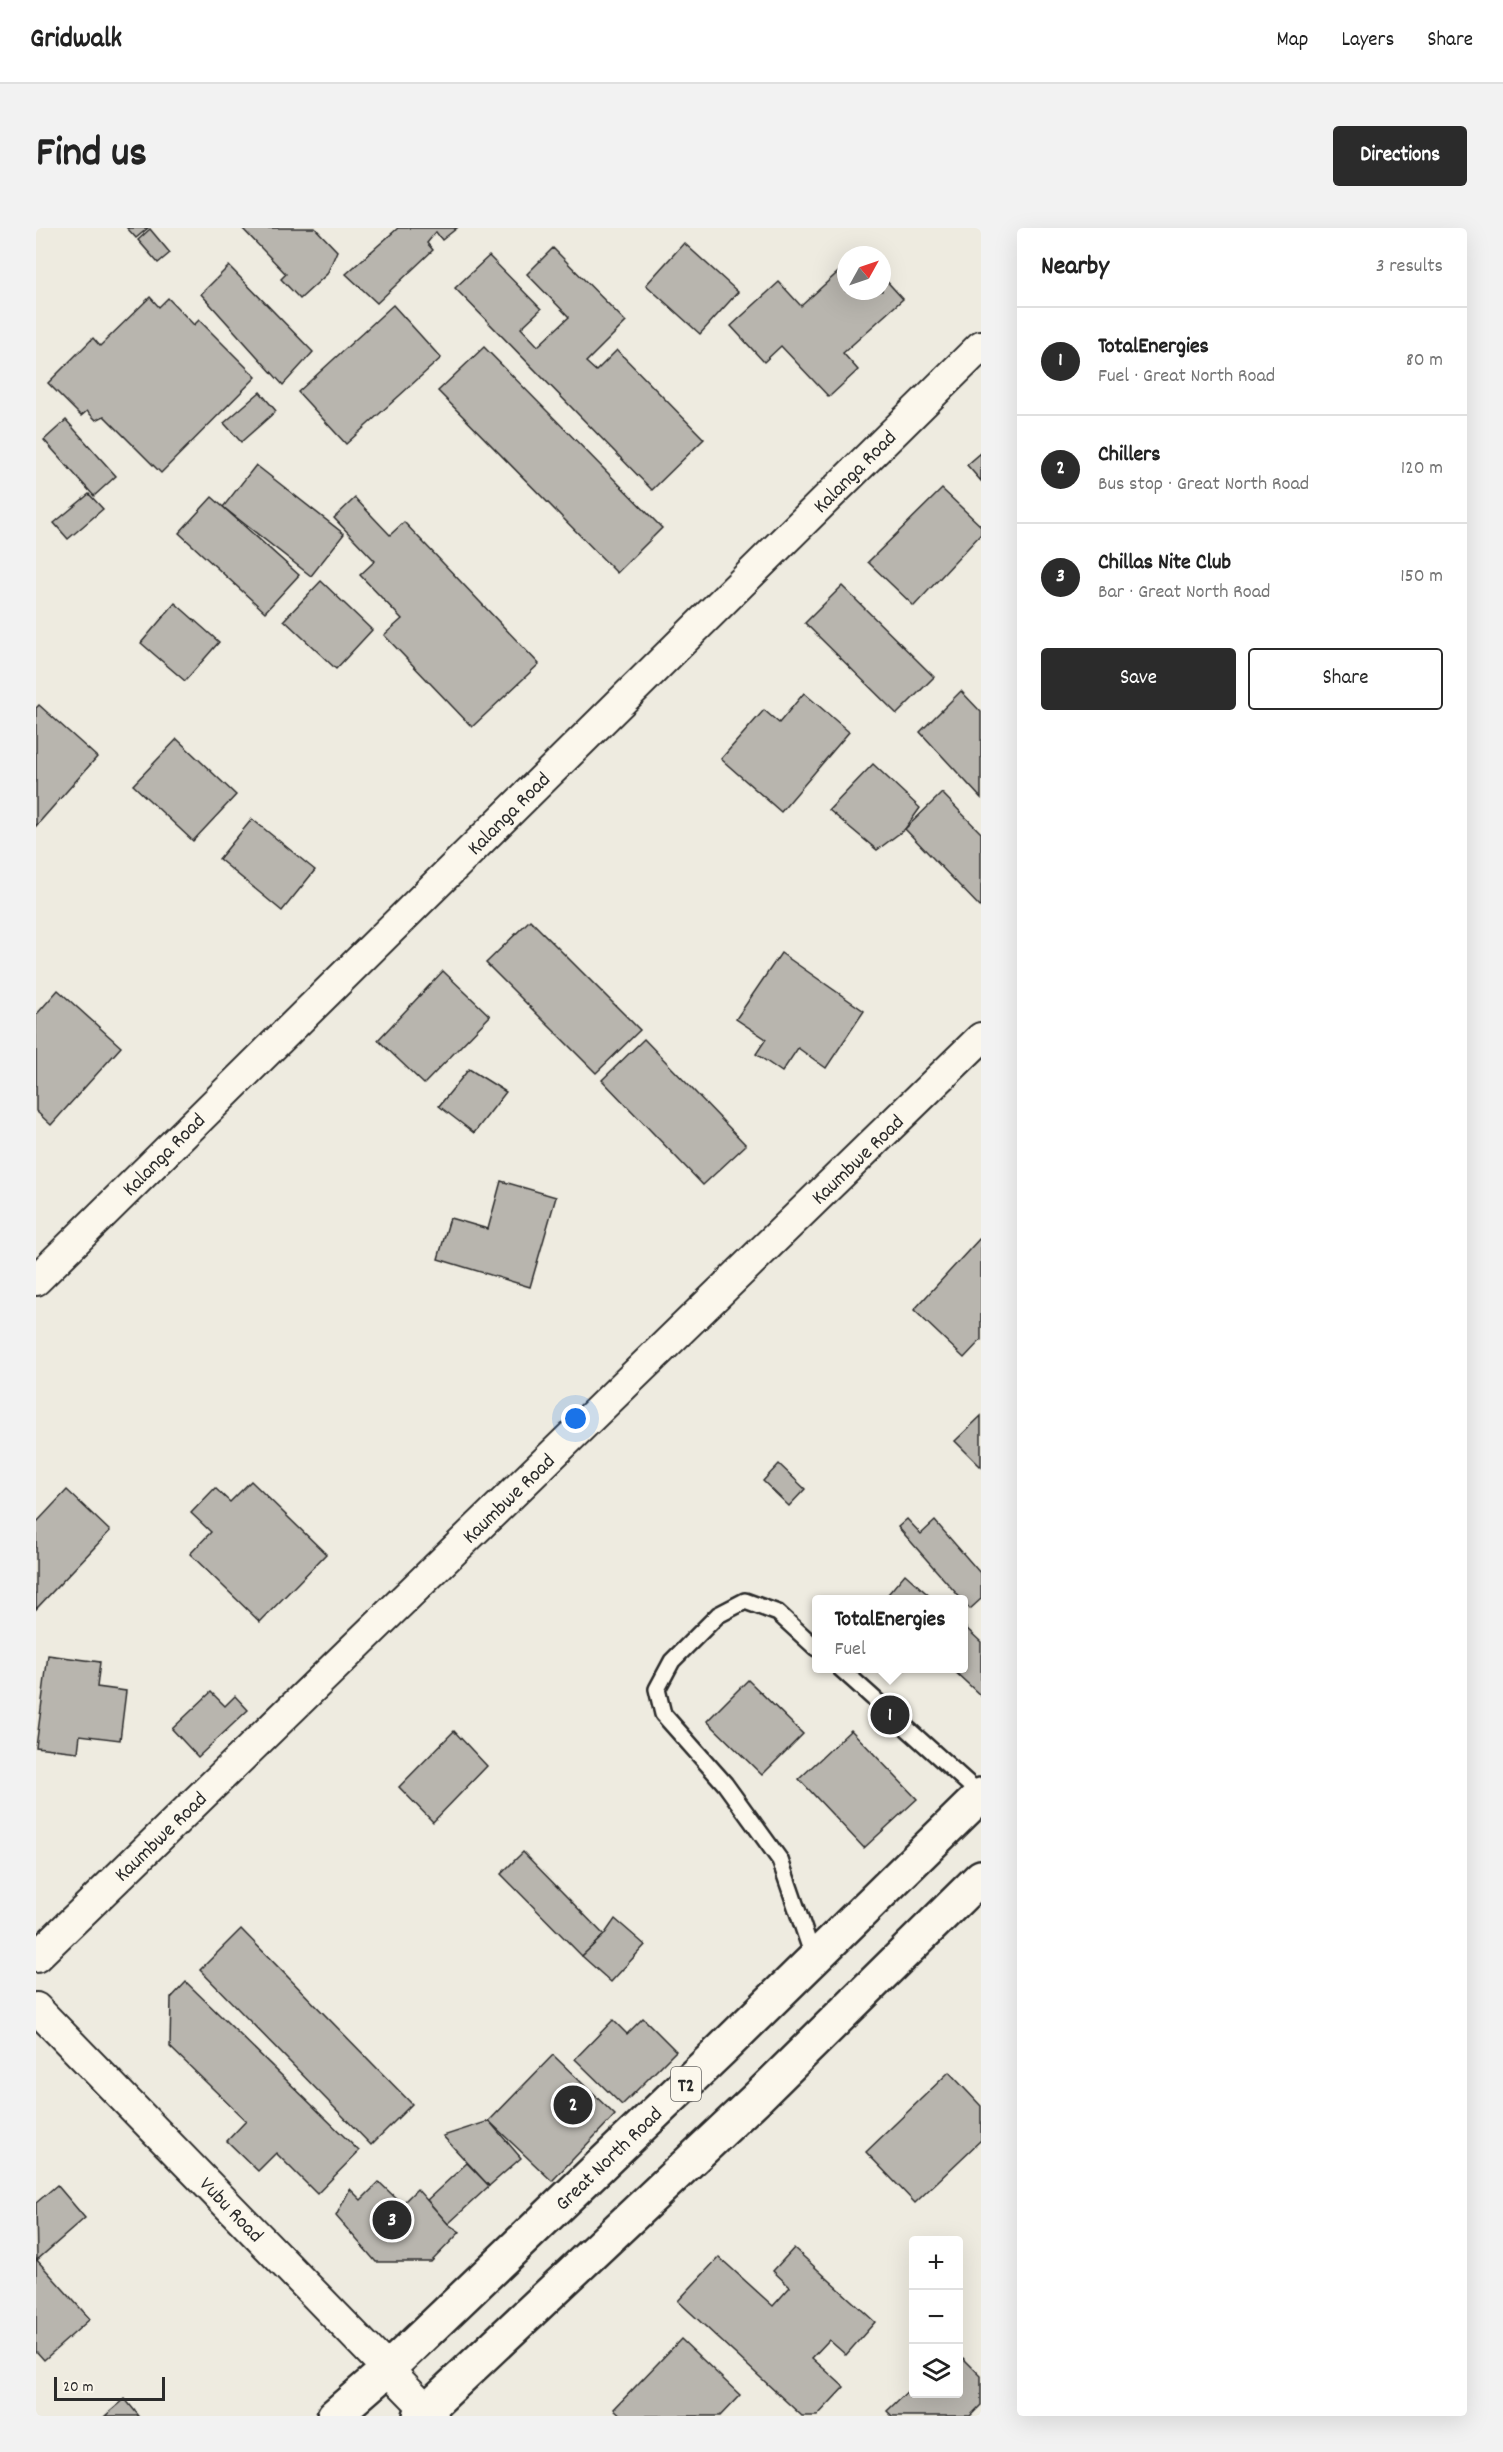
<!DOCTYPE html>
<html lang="en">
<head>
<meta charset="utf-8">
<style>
	body { margin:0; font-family:Dekko,sans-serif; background:#f2f2f2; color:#222 }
	.controls { position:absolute; right:18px; bottom:18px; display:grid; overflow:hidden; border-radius:6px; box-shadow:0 6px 24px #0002 }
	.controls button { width:54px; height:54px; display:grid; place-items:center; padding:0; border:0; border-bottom:2px solid #e0e0e0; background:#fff; color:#222; font:30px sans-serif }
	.compass { position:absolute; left:801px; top:18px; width:54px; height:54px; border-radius:50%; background:#fff; box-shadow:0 6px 24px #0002; rotate:50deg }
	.scale { position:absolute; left:18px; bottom:15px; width:111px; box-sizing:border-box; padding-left:6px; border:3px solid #2b2b2b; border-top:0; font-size:16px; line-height:21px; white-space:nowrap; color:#2b2b2b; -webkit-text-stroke:4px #fbf7ec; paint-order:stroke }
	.you { position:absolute; left:540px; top:1191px; width:21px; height:21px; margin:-15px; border:4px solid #fff; border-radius:50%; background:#1a73e8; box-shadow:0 0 0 9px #1a73e833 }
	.badge { display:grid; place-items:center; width:39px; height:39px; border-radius:50%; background:#2b2b2b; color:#fff; font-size:20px; font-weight:700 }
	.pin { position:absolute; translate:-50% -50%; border:3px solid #fff; box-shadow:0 2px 6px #0006 }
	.popup { position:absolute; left:776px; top:1367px; width:156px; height:78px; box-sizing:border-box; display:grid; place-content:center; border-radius:6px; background:#fff; filter:drop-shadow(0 2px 4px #0005); font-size:20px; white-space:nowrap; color:#767676 }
	.popup b { font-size:22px; color:#222 }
	.popup::after { content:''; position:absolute; left:50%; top:100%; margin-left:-12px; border:12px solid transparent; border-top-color:#fff }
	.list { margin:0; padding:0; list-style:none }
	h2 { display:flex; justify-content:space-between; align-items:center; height:78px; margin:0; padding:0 24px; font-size:26px }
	h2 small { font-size:20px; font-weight:400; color:#767676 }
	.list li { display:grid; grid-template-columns:39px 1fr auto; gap:18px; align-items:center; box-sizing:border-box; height:108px; padding:0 24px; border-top:2px solid #e0e0e0 }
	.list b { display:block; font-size:22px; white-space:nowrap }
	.list p { margin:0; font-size:20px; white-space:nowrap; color:#767676 }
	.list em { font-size:20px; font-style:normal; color:#767676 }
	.actions { display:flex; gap:12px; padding:18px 24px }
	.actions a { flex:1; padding:14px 0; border:2px solid #2b2b2b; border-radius:6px; text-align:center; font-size:21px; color:#2b2b2b }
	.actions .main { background:#2b2b2b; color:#fff }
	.icon { flex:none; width:33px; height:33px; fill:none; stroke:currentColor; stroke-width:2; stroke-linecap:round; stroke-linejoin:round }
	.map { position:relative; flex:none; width:945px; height:2188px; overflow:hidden; border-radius:6px }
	header { display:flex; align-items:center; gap:36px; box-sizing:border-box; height:84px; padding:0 30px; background:#fff; border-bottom:2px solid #e0e0e0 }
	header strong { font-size:28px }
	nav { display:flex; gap:33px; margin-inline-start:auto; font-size:21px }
	.intro { display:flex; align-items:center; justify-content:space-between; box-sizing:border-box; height:144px; padding:0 36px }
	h1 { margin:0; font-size:42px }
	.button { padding:15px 27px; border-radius:6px; background:#2b2b2b; color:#fff; font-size:21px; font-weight:700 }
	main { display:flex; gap:36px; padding:0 36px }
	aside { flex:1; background:#fff; border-radius:6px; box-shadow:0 6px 24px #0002 }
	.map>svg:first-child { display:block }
	.building { fill:#b8b5ae; stroke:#2b2b2b; stroke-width:1.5 }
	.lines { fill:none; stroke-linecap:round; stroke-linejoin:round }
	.service-casing { stroke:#2b2b2b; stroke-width:20 }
	.minor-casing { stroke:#2b2b2b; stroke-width:34 }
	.primary-casing { stroke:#2b2b2b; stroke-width:38 }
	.service { stroke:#fbf7ec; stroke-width:15 }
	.minor { stroke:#fbf7ec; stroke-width:30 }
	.primary { stroke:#fbf7ec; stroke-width:33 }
	.labels { text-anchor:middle; stroke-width:4.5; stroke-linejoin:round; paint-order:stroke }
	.shield { fill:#fbf7ec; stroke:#696865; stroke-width:1.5 }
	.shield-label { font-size:20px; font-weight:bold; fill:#2b2b2b }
	.street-label { font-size:21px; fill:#2b2b2b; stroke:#fbf7ec }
</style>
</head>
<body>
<header>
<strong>Gridwalk</strong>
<nav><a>Map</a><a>Layers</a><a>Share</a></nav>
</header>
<div class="intro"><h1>Find us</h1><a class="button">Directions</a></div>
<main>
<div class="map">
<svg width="945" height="2188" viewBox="0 0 945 2188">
	<rect width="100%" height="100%" fill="#eeebe0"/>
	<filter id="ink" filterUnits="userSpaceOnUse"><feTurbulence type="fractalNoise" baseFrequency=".0167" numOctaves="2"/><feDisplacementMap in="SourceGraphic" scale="12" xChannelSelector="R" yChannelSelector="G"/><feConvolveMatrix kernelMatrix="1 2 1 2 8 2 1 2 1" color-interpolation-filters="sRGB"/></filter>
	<g filter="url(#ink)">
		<g class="building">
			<polygon points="91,0 112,0 100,10"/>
			<polygon points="206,0 279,0 301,23 291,46 264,71 245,51 250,46"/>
			<polygon points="362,0 421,0 406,12 400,4 391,15 397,22 341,75 310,46"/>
			<polygon points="114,1 134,25 122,35 102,12"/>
			<polygon points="648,15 702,64 664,106 610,57"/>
			<polygon points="517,20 590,94 550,134 560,143 581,122 668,211 616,262 419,60 453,28 505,81 485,100 502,118 533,89 491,46"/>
			<polygon points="810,37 810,63 846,63 846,48 867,71 807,125 822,142 793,169 745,118 728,134 695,98 743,54 765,78"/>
			<polygon points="193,38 277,124 247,157 165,66"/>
			<polygon points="114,69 123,79 132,70 158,97 163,92 220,149 125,245 68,188 60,192 51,183 45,188 12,155 57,110 64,118"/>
			<polygon points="357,77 405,130 310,216 262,164"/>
			<polygon points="448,119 626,300 581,345 402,163"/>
			<polygon points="224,164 240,183 205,214 188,195"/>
			<polygon points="30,192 80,248 58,268 8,212"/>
			<polygon points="945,225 945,253 931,237"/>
			<polygon points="220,237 308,306 275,348 187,279"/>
			<polygon points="906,261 945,298 945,306 878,378 832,334"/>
			<polygon points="53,266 67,281 32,311 18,295"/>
			<polygon points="176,269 263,347 229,384 143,305"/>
			<polygon points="319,270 354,307 368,294 503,436 436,499 348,407 366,391 324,347 339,333 298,290"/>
			<polygon points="285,353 336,402 300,441 248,392"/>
			<polygon points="806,358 898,449 861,486 769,395"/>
			<polygon points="139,375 183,414 149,453 105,415"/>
			<polygon points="925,463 945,484 945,570 884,504"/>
			<polygon points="768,465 813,504 745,584 685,531 728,482 743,495"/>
			<polygon points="3,477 61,529 0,598 0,480"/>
			<polygon points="141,511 200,567 157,613 97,557"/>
			<polygon points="837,536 884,580 869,601 841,622 793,582"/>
			<polygon points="906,565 945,605 945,680 869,601"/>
			<polygon points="216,591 279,642 246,683 183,631"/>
			<polygon points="494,692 604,802 560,845 450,735"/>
			<polygon points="745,725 828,783 790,840 762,820 746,844 720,826 730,811 700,791"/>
			<polygon points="407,743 454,788 388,856 342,812"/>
			<polygon points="22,762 85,819 15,897 0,883 0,787"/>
			<polygon points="608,811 710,917 667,957 566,852"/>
			<polygon points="433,841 470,864 438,905 403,878"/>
			<polygon points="465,953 520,969 494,1059 402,1031 414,990 452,1001"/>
			<polygon points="945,1009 945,1112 928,1130 878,1082"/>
			<polygon points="945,1188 945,1239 919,1213"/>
			<polygon points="743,1236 769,1261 753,1278 727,1253"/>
			<polygon points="215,1253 290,1326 224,1394 154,1326 175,1304 155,1285 179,1260 194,1274"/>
			<polygon points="31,1262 74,1303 0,1381 0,1295"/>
			<polygon points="871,1291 885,1306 899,1293 945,1346 945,1371 934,1381 862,1299"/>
			<polygon points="869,1346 898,1372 847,1372"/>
			<polygon points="928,1398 945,1414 945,1468 915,1440 928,1440"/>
			<polygon points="12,1427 64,1434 61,1459 90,1463 84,1512 44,1507 42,1524 0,1519"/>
			<polygon points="712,1452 767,1506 726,1547 671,1493"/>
			<polygon points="175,1464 189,1478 199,1468 212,1482 162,1529 136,1501"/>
			<polygon points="815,1502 881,1571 828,1620 763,1551"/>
			<polygon points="418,1503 451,1538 397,1594 363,1559"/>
			<polygon points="487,1624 568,1707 546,1728 465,1646"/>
			<polygon points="579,1691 609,1717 575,1754 546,1728 568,1707"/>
			<polygon points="205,1701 376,1876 335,1917 164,1742"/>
			<polygon points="150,1754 323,1923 281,1966 240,1925 222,1943 191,1913 210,1893 134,1819 135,1770"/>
			<polygon points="607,1790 640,1823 586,1877 539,1831 577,1792 591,1806"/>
			<polygon points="517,1827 579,1887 516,1953 453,1893"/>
			<polygon points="913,1844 945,1878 945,1912 879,1975 830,1924"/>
			<polygon points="453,1893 485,1930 453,1958 407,1908"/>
			<polygon points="431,1935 453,1958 412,1996 391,1972"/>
			<polygon points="343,1954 366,1976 381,1961 412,1996 424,2004 395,2034 340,2034 300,1988 314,1961 325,1972"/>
			<polygon points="21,1957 49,1990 1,2032 0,1975"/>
			<polygon points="758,2020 839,2094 810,2127 793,2112 776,2130 808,2159 781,2188 766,2188 642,2073 683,2029 737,2078 754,2059 737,2043"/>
			<polygon points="0,2031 54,2091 8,2132 0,2123"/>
			<polygon points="645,2111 704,2167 684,2188 586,2188 578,2181"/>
			<polygon points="922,2125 945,2148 945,2177 934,2188 856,2188 851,2183 878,2157 878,2166 922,2166"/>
			<polygon points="89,2171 103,2188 69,2188"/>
		</g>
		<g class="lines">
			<defs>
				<g id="service">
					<polyline points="804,1440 945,1567"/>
					<polyline points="778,1731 744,1632 689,1556 627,1486 621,1461 636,1433 682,1387 709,1373 742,1385 780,1420"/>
				</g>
				<g id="minor">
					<polyline points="0,1052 945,118"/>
					<polyline points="0,1729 945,810"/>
					<polyline points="0,1780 397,2188"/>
				</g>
				<g id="primary">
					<polyline points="298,2188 352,2141 685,1822 945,1567"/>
					<polyline points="384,2188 723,1868 945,1649"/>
				</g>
			</defs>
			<use href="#service" class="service-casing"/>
			<use href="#minor" class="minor-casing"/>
			<use href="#primary" class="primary-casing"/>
			<use href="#service" class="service"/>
			<use href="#minor" class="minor"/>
			<use href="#primary" class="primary"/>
		</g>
	</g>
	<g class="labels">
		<rect class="shield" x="635" y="1839" width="30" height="34" rx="4.5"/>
		<g class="shield-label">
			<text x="650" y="1863">T2</text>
		</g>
		<g class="street-label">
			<text transform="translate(818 243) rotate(-45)" y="7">Kalanga Road</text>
			<text transform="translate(472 585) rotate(-45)" y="7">Kalanga Road</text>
			<text transform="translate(127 926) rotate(-45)" y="7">Kalanga Road</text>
			<text transform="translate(821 931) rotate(-44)" y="7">Kaumbwe Road</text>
			<text transform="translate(472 1270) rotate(-44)" y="7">Kaumbwe Road</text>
			<text transform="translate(124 1608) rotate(-44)" y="7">Kaumbwe Road</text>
			<text transform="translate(572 1930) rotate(-44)" y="7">Great North Road</text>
			<text transform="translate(196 1981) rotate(46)" y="7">Vubu Road</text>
		</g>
	</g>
</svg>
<div class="controls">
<button>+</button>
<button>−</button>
<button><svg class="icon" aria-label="layers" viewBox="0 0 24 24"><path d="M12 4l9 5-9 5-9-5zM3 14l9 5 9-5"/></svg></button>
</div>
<svg class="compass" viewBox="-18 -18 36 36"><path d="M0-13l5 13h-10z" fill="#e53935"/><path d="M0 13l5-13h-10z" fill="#767676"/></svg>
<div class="scale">20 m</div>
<div class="you"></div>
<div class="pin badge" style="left:854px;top:1487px">1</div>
<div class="popup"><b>TotalEnergies</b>Fuel</div>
<div class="pin badge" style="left:537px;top:1877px">2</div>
<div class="pin badge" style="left:356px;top:1992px">3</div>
</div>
<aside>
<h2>Nearby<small>3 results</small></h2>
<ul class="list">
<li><span class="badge">1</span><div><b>TotalEnergies</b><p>Fuel · Great North Road</p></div><em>80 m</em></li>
<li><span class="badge">2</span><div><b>Chillers</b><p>Bus stop · Great North Road</p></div><em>120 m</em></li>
<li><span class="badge">3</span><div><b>Chillas Nite Club</b><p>Bar · Great North Road</p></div><em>150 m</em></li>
</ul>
<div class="actions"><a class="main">Save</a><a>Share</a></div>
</aside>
</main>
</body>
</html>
